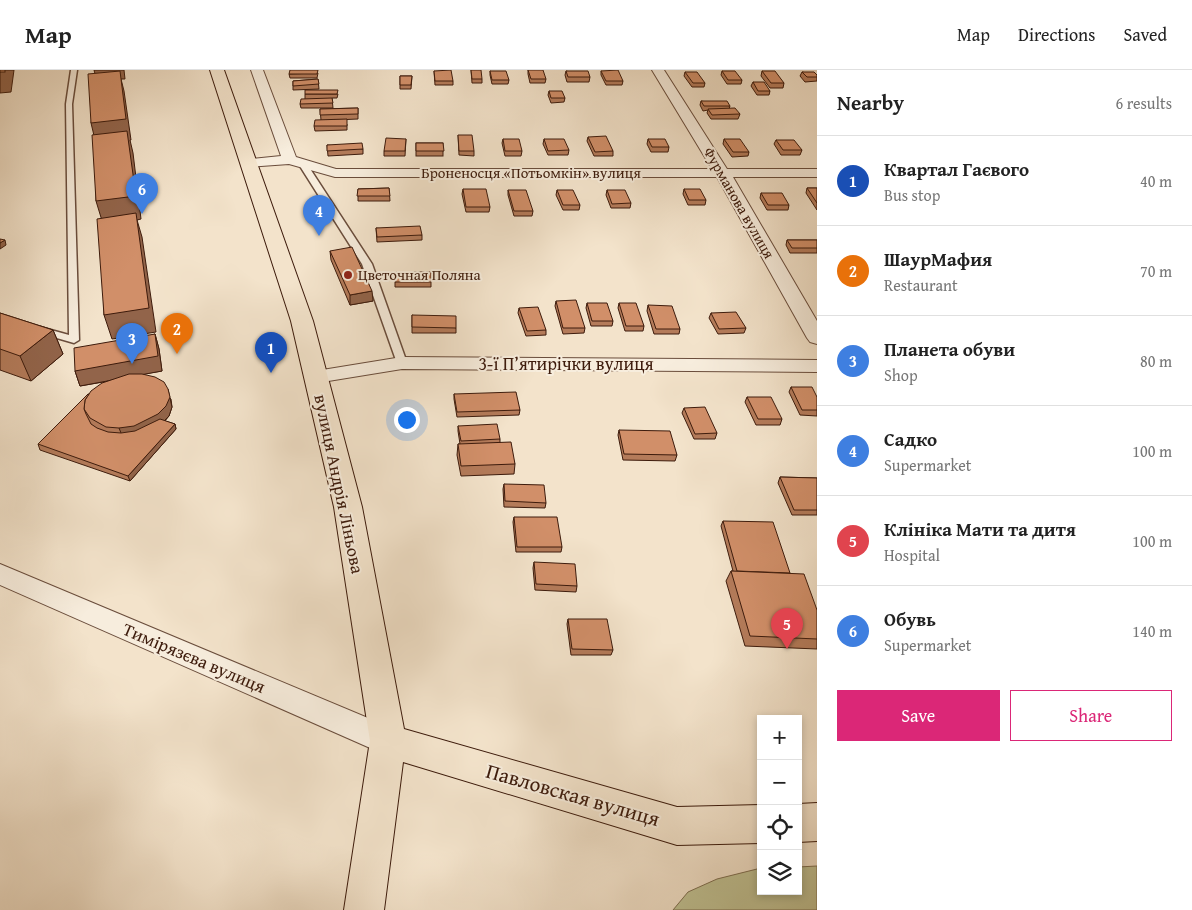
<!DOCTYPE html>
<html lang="en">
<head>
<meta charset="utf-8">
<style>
	body { margin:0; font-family:"Gentium Book Plus",serif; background:#f2f2f2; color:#222 }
	.controls { position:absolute; right:15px; bottom:15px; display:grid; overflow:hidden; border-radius:0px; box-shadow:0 2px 8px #0003 }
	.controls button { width:45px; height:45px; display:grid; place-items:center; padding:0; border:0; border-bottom:1px solid #e0e0e0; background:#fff; color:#222; font:25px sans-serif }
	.you { position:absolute; left:406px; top:349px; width:18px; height:18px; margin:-12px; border:4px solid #fff; border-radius:50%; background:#1a73e8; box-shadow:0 0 0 8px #1a73e833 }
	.badge { display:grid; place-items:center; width:32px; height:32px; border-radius:50%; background:#db2777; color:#fff; font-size:16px; font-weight:700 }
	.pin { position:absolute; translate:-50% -41px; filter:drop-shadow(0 1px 2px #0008) }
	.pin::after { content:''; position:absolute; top:26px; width:18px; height:15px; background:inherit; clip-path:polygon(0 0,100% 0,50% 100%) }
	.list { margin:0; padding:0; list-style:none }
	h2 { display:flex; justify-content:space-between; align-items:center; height:65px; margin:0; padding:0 20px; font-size:21px }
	h2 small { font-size:16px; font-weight:400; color:#767676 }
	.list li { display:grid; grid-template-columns:32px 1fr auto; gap:15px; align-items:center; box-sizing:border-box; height:90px; padding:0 20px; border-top:1px solid #e0e0e0 }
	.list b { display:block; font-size:19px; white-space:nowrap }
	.list p { margin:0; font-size:16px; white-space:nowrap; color:#767676 }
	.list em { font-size:16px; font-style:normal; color:#767676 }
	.actions { display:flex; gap:10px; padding:15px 20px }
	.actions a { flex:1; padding:11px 0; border:1px solid #db2777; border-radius:0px; text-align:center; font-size:18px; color:#db2777 }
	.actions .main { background:#db2777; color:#fff }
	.icon { flex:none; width:28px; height:28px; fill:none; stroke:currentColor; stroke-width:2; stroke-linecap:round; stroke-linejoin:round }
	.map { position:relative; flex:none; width:817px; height:840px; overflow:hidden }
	header { display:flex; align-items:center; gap:30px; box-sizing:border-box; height:70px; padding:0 25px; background:#fff; border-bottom:1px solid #e0e0e0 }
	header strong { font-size:24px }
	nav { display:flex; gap:28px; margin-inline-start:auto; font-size:18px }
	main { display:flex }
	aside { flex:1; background:#fff }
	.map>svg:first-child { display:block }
	.green { fill:#c0c294; stroke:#7e6e50 }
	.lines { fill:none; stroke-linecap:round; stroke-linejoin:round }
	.service-casing { stroke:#6a4d3c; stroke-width:3 }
	.minor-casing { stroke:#6a4d3c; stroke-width:2 }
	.primary-casing { stroke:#3d1b0c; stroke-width:2 }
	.service { fill:#f7eddd; fill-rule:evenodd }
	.minor { fill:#f7eddd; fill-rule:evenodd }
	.primary { fill:#f3e3cb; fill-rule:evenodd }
	.wall { fill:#b47b5a; stroke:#3d1b0c }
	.shaded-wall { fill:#92644a; stroke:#3d1b0c }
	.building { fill:#d18f69; stroke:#3d1b0c }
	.poi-dot { fill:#8f2418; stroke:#f7eddd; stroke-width:2 }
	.labels { text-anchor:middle; stroke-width:4; stroke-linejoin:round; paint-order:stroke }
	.far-street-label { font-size:15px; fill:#3d1b0c; stroke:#f7eddd }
	.far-poi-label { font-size:15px; fill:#3d1b0c; stroke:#f7eddd; text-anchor:start }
	.street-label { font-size:18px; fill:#3d1b0c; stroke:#f7eddd }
	.near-street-label { font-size:21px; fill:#3d1b0c; stroke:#f7eddd }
</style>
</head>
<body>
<header>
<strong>Map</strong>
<nav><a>Map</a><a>Directions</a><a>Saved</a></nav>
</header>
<main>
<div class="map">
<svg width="817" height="840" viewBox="0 0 817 840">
	<rect width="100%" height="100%" fill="#f3e3cb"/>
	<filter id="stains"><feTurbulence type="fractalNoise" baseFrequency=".004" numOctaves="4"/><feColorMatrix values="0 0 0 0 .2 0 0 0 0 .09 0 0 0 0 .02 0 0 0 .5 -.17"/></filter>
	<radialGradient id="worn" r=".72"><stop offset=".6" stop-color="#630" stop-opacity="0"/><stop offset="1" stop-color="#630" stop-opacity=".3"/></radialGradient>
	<polygon class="green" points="817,796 817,840 673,840 688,822 717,809 761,798 761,821 798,821 798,797"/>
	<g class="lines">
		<defs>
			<g id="service">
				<polygon points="71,0 77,0 72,34 79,270 74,273 36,262 35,260 40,257 69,265 66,34"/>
				<polygon points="299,91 305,91 372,194 407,293 406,295 398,295 397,293 362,194 298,93"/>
			</g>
			<g id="minor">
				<polygon points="251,0 263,0 296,87 336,99 712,99 652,0 664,0 727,99 817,99 817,107 733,107 817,251 817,274 810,272 807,268 717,107 335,107 289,94 248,97 243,96 241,93 243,90 281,86"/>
				<polygon points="402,287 817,290 817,302 402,299 316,313 309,312 306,307 309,302 316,301"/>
				<polygon points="0,494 399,661 403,671 399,681 388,685 377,681 0,515"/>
			</g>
			<g id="primary">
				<polygon points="210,0 224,0 313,251 362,437 404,659 677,737 761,735 761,773 677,775 403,692 384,840 344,840 370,671 334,437 291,251"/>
				<polygon points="817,733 817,771 798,772 798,734"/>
			</g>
		</defs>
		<use href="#service" class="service-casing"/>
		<use href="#minor" class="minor-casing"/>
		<use href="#primary" class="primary-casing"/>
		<use href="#service" class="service"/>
		<use href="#minor" class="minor"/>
		<use href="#primary" class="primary"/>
	</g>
	<g class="wall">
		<polygon points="471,0 482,9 482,13 472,13"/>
		<polygon points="528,0 546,9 545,13 530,13 528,4"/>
		<polygon points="434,1 453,11 453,15 435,15"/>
		<polygon points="490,1 509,10 508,14 492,14 490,5"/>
		<polygon points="566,1 590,7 589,12 567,12 565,5"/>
		<polygon points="601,1 623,11 622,15 606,15 601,5"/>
		<polygon points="722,1 742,10 741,14 727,14 721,5"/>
		<polygon points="762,1 784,13 783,18 770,18 761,6"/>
		<polygon points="685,2 705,13 704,17 692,17 684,6"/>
		<polygon points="802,2 817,5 817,11 805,12 800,6"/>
		<polygon points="318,3 317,8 290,8 289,4"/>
		<polygon points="400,6 412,6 411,19 400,19"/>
		<polygon points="318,9 319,19 293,20 293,11"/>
		<polygon points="753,12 770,21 769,25 757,25 751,16"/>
		<polygon points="549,21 565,28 564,32 551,33 548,25"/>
		<polygon points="305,24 338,24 337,28 332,28 333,38 301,38 300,34 305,29"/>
		<polygon points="701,31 730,36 729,39 740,44 738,49 711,49 707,43 708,40 703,41 700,35"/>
		<polygon points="358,38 358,49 334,50 347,54 347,60 315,61 314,56 321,50 320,39"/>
		<polygon points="458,65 474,81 474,86 459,85"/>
		<polygon points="588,67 613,81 613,86 594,86 587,71"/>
		<polygon points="406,69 405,86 384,86 384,81"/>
		<polygon points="503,69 522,81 521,86 505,86 502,73"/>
		<polygon points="544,69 569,80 568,85 548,85 543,74"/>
		<polygon points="648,69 669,77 668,82 651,82 647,74"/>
		<polygon points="724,69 749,82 748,86 732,87 723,74"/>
		<polygon points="776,70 802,80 800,85 781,85 774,74"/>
		<rect x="416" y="73" width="27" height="13"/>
		<polygon points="327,75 363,79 363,84 328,86"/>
		<polygon points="389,118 390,131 358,131 358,119"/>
		<polygon points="807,118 817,118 817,140 806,123"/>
		<polygon points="463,119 490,137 489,142 466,142 462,124"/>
		<polygon points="684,119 706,130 705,135 688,135 683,124"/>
		<polygon points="508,120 533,141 532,146 514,146 508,125"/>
		<polygon points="557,120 580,135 579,140 563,140 556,125"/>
		<polygon points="607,120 631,133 630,138 611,138 606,125"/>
		<polygon points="761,123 789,135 788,140 767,140 760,128"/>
		<polygon points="376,158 422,165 422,170 377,172"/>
		<polygon points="787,170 817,170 817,183 790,183 786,175"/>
		<polygon points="330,181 373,231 350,235 331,190"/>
		<polygon points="431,202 431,217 395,217 395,212"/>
		<polygon points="556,231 585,258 584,263 563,264 555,236"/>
		<polygon points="587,233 613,251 612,256 591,256 586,238"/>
		<polygon points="619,233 644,256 643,261 625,261 618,238"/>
		<polygon points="648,235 680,259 679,264 654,264 647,241"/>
		<polygon points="519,238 546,260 546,265 526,266 518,243"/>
		<polygon points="0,243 53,260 63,284 31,311 0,300"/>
		<polygon points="711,243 746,258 744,263 718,264 709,248"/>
		<polygon points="412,245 456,258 456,263 412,263"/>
		<polygon points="155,264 159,279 162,301 144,304 171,329 172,337 169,346 165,351 175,354 176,359 130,411 40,380 38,374 89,324 109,311 80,316 75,301"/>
		<polygon points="791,317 817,327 817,346 800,345 789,322"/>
		<polygon points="454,324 520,340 519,345 457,347 454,329"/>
		<polygon points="747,327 782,349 780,355 756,355 745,332"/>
		<polygon points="684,338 717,363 715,369 694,369 682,343"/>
		<polygon points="458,356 500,369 500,373 515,394 514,404 461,406 457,385 458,374 460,374 458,361"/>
		<polygon points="619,360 677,385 675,391 623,390 618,365"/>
		<polygon points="780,407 817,408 817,445 792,445 778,413"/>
		<polygon points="504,414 546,433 545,438 504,437 503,419"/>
		<polygon points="514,447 562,477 561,482 516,482 513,452"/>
		<polygon points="723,451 790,503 817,540 817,579 745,576 726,511 731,501 733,501 721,456"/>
		<polygon points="534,492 577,516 576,522 535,520 533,498"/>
		<polygon points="568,549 613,580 611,585 571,585 567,554"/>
	</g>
	<g class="shaded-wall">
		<polygon points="5,0 14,0 11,22 0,23 0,2"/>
		<polygon points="94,0 124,0 125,9 121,9 124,21 131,70 130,70 133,83 141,149 137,150 142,167 156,262 112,269 104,245 103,154 96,131 96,74 91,53 97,12"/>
		<polygon points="5,170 6,175 0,179 0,173"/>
		<polygon points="372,221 373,231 350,235 350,225"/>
		<polygon points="53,260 63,284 31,311 20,286"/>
		<polygon points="155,264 159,279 162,301 80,316 75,301"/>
		<polygon points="168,319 172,337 169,346 161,354 123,368 119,358"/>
		<polygon points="175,354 176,359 130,411 128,406"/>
	</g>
	<g class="building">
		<rect x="0" y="0" width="5" height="2"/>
		<polygon points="290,0 318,0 317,4 289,4"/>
		<polygon points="451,0 453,11 435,11 434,1"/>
		<polygon points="471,0 481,0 482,9 472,9"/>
		<polygon points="528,0 543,0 546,9 531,9"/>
		<polygon points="618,0 623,11 606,11 601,1"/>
		<polygon points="120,1 126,49 91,53 88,4"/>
		<polygon points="490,1 506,1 509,10 492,10"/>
		<polygon points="566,1 588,1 590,7 568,7"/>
		<polygon points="722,1 735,1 742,10 728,10"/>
		<polygon points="762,1 775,1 784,13 771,13"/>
		<polygon points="685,2 697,2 705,13 693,13"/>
		<polygon points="802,2 814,2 817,5 817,7 807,7"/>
		<polygon points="400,6 412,6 411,15 400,15"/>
		<polygon points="318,9 319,14 293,16 293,11"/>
		<polygon points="753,12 764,12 770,21 758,21"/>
		<polygon points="305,20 338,20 337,24 305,24"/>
		<polygon points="549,21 562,21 565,28 551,28"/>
		<polygon points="332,28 333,33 300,34 301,29"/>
		<polygon points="701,31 727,31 730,36 704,36"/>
		<polygon points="358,38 358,44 320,45 320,39"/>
		<polygon points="735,38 740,44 712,45 708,39"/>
		<polygon points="347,49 347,56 314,56 315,50"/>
		<polygon points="127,61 136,126 96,131 92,65"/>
		<polygon points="458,65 472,65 474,81 459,81"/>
		<polygon points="606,66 613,81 595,82 588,67"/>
		<polygon points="386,68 406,69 405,81 384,81"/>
		<polygon points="503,69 519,69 522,81 505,81"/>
		<polygon points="544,69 564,69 569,80 548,81"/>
		<polygon points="648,69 665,69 669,77 652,77"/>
		<polygon points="724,69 740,69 749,82 733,82"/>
		<polygon points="776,70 794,70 802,80 783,80"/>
		<polygon points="362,73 363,79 327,81 327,75"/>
		<polygon points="416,73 443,73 444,81 416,81"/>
		<polygon points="389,118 390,126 357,126 358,119"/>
		<polygon points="807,118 817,118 817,133"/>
		<polygon points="463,119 486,119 490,137 466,137"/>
		<polygon points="684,119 700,119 706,130 689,130"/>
		<polygon points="508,120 526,120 533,141 514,141"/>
		<polygon points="557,120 573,120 580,135 563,135"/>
		<polygon points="607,120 625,120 631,133 612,134"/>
		<polygon points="761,123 782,123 789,135 768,135"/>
		<polygon points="136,143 149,238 104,245 97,149"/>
		<polygon points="420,156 422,165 377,167 376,158"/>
		<polygon points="0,169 5,170 0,173"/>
		<polygon points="787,170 817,170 817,178 792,178"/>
		<polygon points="352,177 372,221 350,225 330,181"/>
		<polygon points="396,202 431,202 431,212 395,212"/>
		<polygon points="576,230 585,258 563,258 556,231"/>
		<polygon points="587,233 607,233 613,251 592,251"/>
		<polygon points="619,233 636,233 644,256 626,256"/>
		<polygon points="648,235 672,236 680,259 656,259"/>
		<polygon points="538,237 546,260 527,261 519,238"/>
		<polygon points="736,242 746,258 719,259 711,243"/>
		<polygon points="0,243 53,260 20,286 0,279"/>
		<polygon points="412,245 456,246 456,258 412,257"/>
		<polygon points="155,264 158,286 75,301 74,278"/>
		<polygon points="129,304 142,304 155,307 164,312 168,319 170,327 166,336 158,344 134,356 119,358 106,357 90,348 84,339 85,330 91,321 102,313"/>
		<polygon points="791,317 812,317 817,327 817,340 802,340"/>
		<polygon points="516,322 520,340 457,342 454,324"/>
		<polygon points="88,324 89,324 85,330 84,339 86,344 91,354 97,358 108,362 121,363 135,361 160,349 175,354 128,406 38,374"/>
		<polygon points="747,327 771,327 782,349 758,349"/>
		<polygon points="705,337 717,363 695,364 684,338"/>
		<polygon points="497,354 500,369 461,371 458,356"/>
		<polygon points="619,360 670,361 677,385 624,384"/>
		<polygon points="511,372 515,394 461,396 458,374"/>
		<polygon points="780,407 817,408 817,440 794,440"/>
		<polygon points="504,414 544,415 546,433 505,431"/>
		<polygon points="514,447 557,447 562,477 517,477"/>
		<polygon points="723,451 773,452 790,503 737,501"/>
		<polygon points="534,492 575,494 577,516 536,514"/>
		<polygon points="731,501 804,504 817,540 817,569 750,566"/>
		<polygon points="568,549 607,549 613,580 572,579"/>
	</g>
	<circle class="poi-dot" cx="348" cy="205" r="5"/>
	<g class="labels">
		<g class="far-street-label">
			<text x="531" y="108">Броненосця «Потьомкін» вулиця</text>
			<text transform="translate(739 133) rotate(60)" y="5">Фурманова вулиця</text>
		</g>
		<g class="far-poi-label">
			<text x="358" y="210">Цветочная Поляна</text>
		</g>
		<g class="street-label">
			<text x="566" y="300">3-ї П’ятирічки вулиця</text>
			<text transform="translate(339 414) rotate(78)" y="6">вулиця Андрія Ліньова</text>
			<text transform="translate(194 588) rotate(23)" y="6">Тимірязєва вулиця</text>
		</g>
		<g class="near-street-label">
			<text transform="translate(573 725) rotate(16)" y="7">Павловская вулиця</text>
		</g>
	</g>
	<rect width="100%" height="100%" filter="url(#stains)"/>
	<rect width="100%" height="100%" fill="url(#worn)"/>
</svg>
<div class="controls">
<button>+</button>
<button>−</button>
<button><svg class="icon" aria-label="locate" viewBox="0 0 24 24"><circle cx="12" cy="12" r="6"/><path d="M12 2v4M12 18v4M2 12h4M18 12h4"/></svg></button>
<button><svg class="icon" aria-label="layers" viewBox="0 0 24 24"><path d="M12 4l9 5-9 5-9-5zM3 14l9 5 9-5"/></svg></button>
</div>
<div class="you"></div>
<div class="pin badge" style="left:271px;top:303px;background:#1a4fb4">1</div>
<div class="pin badge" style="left:177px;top:284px;background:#e8710a">2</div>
<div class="pin badge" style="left:132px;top:294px;background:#3f7fe0">3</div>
<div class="pin badge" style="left:319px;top:166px;background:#3f7fe0">4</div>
<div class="pin badge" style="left:787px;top:579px;background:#e0444e">5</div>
<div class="pin badge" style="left:142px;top:144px;background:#3f7fe0">6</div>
</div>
<aside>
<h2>Nearby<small>6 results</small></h2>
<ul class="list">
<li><span class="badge" style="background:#1a4fb4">1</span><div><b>Квартал Гаєвого</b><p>Bus stop</p></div><em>40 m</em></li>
<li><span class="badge" style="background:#e8710a">2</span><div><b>ШаурМафия</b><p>Restaurant</p></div><em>70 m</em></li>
<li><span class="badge" style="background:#3f7fe0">3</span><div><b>Планета обуви</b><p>Shop</p></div><em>80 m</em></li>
<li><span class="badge" style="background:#3f7fe0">4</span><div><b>Садко</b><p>Supermarket</p></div><em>100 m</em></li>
<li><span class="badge" style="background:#e0444e">5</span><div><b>Клініка Мати та дитя</b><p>Hospital</p></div><em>100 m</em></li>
<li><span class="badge" style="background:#3f7fe0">6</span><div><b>Обувь</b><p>Supermarket</p></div><em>140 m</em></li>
</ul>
<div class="actions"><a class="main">Save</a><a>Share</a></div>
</aside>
</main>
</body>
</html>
